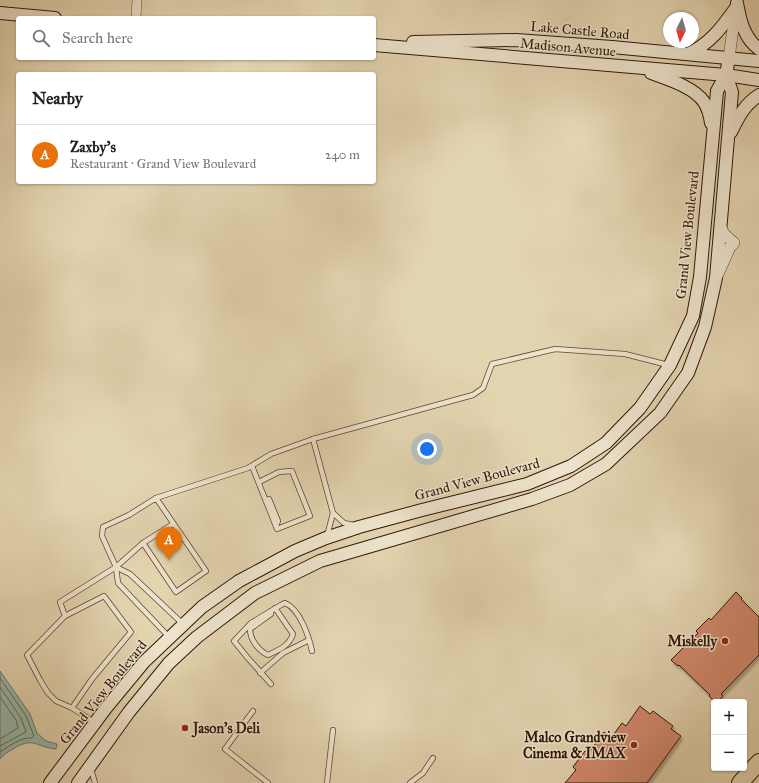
<!DOCTYPE html>
<html lang="en">
<head>
<meta charset="utf-8">
<style>
	body { margin:0; font-family:"IM FELL Great Primer",serif; background:#f2f2f2; color:#222 }
	.controls { position:absolute; right:12px; bottom:12px; display:grid; overflow:hidden; border-radius:4px; box-shadow:0 1px 3px #0004 }
	.controls button { width:36px; height:36px; display:grid; place-items:center; padding:0; border:0; border-bottom:1px solid #e0e0e0; background:#fff; color:#222; font:20px sans-serif }
	.compass { position:absolute; left:663px; top:12px; width:36px; height:36px; border-radius:50%; background:#fff; box-shadow:0 1px 3px #0004; rotate:185deg }
	.you { position:absolute; left:427px; top:449px; width:14px; height:14px; margin:-10px; border:3px solid #fff; border-radius:50%; background:#1a73e8; box-shadow:0 0 0 6px #1a73e833 }
	.badge { display:grid; place-items:center; width:26px; height:26px; border-radius:50%; background:#ea580c; color:#fff; font-size:13px; font-weight:700 }
	.pin { position:absolute; translate:-50% -33px; filter:drop-shadow(0 1px 2px #0008) }
	.pin::after { content:''; position:absolute; top:21px; width:14px; height:12px; background:inherit; clip-path:polygon(0 0,100% 0,50% 100%) }
	.list { margin:0; padding:0; list-style:none }
	h2 { display:flex; justify-content:space-between; align-items:center; height:52px; margin:0; padding:0 16px; font-size:17px }
	h2 small { font-size:13px; font-weight:400; color:#767676 }
	.list li { display:grid; grid-template-columns:26px 1fr auto; gap:12px; align-items:center; box-sizing:border-box; height:60px; padding:0 16px; border-top:1px solid #e0e0e0 }
	.list b { display:block; font-size:15px; white-space:nowrap }
	.list p { margin:0; font-size:13px; white-space:nowrap; color:#767676 }
	.list em { font-size:13px; font-style:normal; color:#767676 }
	.icon { flex:none; width:22px; height:22px; fill:none; stroke:currentColor; stroke-width:2; stroke-linecap:round; stroke-linejoin:round }
	.map { position:relative; flex:none; width:759px; height:783px; overflow:hidden }
	.search { position:absolute; background:#fff; box-shadow:0 1px 3px #0004; left:16px; top:16px; width:360px; height:44px; display:flex; align-items:center; gap:10px; box-sizing:border-box; padding:0 14px; border-radius:4px; color:#767676; font-size:15px }
	.panel { position:absolute; background:#fff; box-shadow:0 1px 3px #0004; left:16px; top:72px; width:360px; height:112px; border-radius:4px }
	.map>svg:first-child { display:block }
	.water { fill:#96b8a8; stroke:#6d7768 }
	.lines { fill:none; stroke-linecap:round; stroke-linejoin:round }
	.shore { stroke:#636758; stroke-width:1 }
	.building { fill:#d2896e; stroke:#301609; filter:url(#shadow) }
	.service-casing { stroke:#5d4633; stroke-width:6 }
	.minor-casing { stroke:#5d4633; stroke-width:10 }
	.tertiary-casing { stroke:#5d4633; stroke-width:12 }
	.secondary-casing { stroke:#301609; stroke-width:14 }
	.motorway-casing { stroke:#301609; stroke-width:18 }
	.service { stroke:#ede3cc; stroke-width:4.5 }
	.minor { stroke:#ede3cc; stroke-width:9 }
	.tertiary { stroke:#ede3cc; stroke-width:11 }
	.secondary { stroke:#ede3cc; stroke-width:12 }
	.motorway { stroke:#e3d4b0; stroke-width:16 }
	.poi-dot { fill:#8f2418; stroke:#ede3cc; stroke-width:1.5 }
	.labels { text-anchor:middle; stroke-width:3; stroke-linejoin:round; paint-order:stroke }
	.street-label { font-size:14px; fill:#301609; stroke:#ede3cc }
	.poi-label { font-size:14px; font-weight:bold; fill:#301609; stroke:#ede3cc; text-anchor:end }
</style>
</head>
<body>
<div class="map">
<svg width="759" height="783" viewBox="0 0 759 783">
	<defs>
		<filter id="shadow"><feDropShadow dx="2" dy="3.5" stdDeviation="1" flood-color="#0004"/></filter>
	</defs>
	<rect width="100%" height="100%" fill="#e3d4b0"/>
	<filter id="stains"><feTurbulence type="fractalNoise" baseFrequency=".005" numOctaves="4"/><feColorMatrix values="0 0 0 0 .2 0 0 0 0 .09 0 0 0 0 .02 0 0 0 .5 -.17"/></filter>
	<radialGradient id="worn" r=".72"><stop offset=".6" stop-color="#630" stop-opacity="0"/><stop offset="1" stop-color="#630" stop-opacity=".3"/></radialGradient>
	<path class="water" d="M0 671 30 714 37 733 46 741 57 744 56 749C35 747 34 736 13 749 8 752 4 754 0 759Z"/>
	<g class="lines">
		<g class="shore">
			<path d="M0 678 26 716 34 736 32 738C21 737 9 746 0 752"/>
			<polyline points="0,687 21,718 26,732 0,746"/>
			<polyline points="0,697 16,720 18,728 0,739"/>
		</g>
	</g>
	<g class="building">
		<polygon points="736,592 742,598 741,599 759,617 759,655 721,694 723,696 717,702 715,702 709,696 710,695 679,665 678,666 671,660 698,633 696,631 709,618 711,620"/>
		<polygon points="640,706 650,714 653,711 673,726 671,729 681,736 647,783 565,783 576,770 573,767 585,751 588,754 604,732 611,738 622,723 626,726"/>
	</g>
	<g class="lines">
		<defs>
			<g id="service">
				<polyline points="313,439 333,513"/>
				<polyline points="252,466 277,529 310,516 292,471 279,472 259,482"/>
				<polyline points="156,498 248,468 271,454 313,439 473,395 483,388 492,364 555,349 625,354 668,365"/>
				<polyline points="269,499 278,521 276,526"/>
				<polyline points="327,536 333,513 344,523 354,525"/>
				<polyline points="116,567 118,583 169,637"/>
				<polyline points="116,567 130,574 183,624"/>
				<polyline points="116,567 143,543 173,524"/>
				<path d="M271 611V614L250 629C250 640 259 651 268 655 279 650 289 646 293 634L275 608"/>
				<polyline points="65,616 60,602 116,567 102,536 103,527 129,515 156,498 206,571 176,592 143,543"/>
				<polyline points="260,673 283,653 309,640"/>
				<path d="M271 684 247 657 234 641 251 623 281 605 285 603C300 609 309 637 312 651"/>
				<polyline points="72,708 92,679 131,632 104,596 65,616 27,655 40,680 48,693 56,701 72,708 94,722"/>
				<polyline points="253,711 225,749 268,783"/>
				<polyline points="91,769 95,783"/>
				<polyline points="327,783 333,730"/>
				<polyline points="410,783 423,773 433,758"/>
			</g>
			<polyline id="minor" points="136,18 137,0"/>
			<g id="tertiary">
				<polyline points="729,58 736,7"/>
				<polyline points="718,274 730,247 734,243 724,234 721,228"/>
			</g>
			<g id="secondary">
				<path d="M737 3C740 20 744 38 759 49"/>
				<polyline points="0,13 55,18"/>
				<polyline points="413,42 516,40 612,47 759,61"/>
				<polyline points="374,45 726,75 759,80"/>
				<path d="M688 54C710 44 722 27 735 9"/>
				<path d="M651 73C667 79 694 87 704 102 708 108 710 116 711 123"/>
				<path d="M731 132C739 116 744 105 759 95"/>
				<polyline points="50,783 106,708 144,662 202,607 239,581 295,551 326,538 359,527 422,510 527,484 571,466 606,443 640,408 670,365 693,316 700,277 717,91 726,75 729,58"/>
				<polyline points="78,783 129,712 169,663 197,637 255,593 320,561 532,499 570,485 606,464 660,413 688,373 705,327 716,278 732,92 726,75"/>
			</g>
			<polyline id="motorway" points="740,783 759,762"/>
		</defs>
		<use href="#service" class="service-casing"/>
		<use href="#minor" class="minor-casing"/>
		<use href="#tertiary" class="tertiary-casing"/>
		<use href="#secondary" class="secondary-casing"/>
		<use href="#motorway" class="motorway-casing"/>
		<use href="#service" class="service"/>
		<use href="#minor" class="minor"/>
		<use href="#tertiary" class="tertiary"/>
		<use href="#secondary" class="secondary"/>
		<use href="#motorway" class="motorway"/>
	</g>
	<g class="poi-dot">
		<circle cx="725" cy="641" r="4"/>
		<circle cx="185" cy="728" r="4"/>
		<circle cx="634" cy="745" r="4"/>
	</g>
	<g class="labels">
		<g class="street-label">
			<text transform="translate(580 30) rotate(5)" y="5">Lake Castle Road</text>
			<text transform="translate(568 47) rotate(5)" y="5">Madison Avenue</text>
			<text transform="translate(687 235) rotate(-84)" y="5">Grand View Boulevard</text>
			<text transform="translate(477 479) rotate(-15)" y="5">Grand View Boulevard</text>
			<text transform="translate(103 692) rotate(-51)" y="5">Grand View Boulevard</text>
		</g>
		<g class="poi-label">
			<text x="717" y="646">Miskelly</text>
			<text x="193" y="733" text-anchor="start">Jason's Deli</text>
			<text x="626" y="742">Malco Grandview<tspan x="626" dy="16">Cinema &amp; IMAX</tspan></text>
		</g>
	</g>
	<rect width="100%" height="100%" filter="url(#stains)"/>
	<rect width="100%" height="100%" fill="url(#worn)"/>
</svg>
<div class="controls">
<button>+</button>
<button>−</button>
</div>
<svg class="compass" viewBox="-18 -18 36 36"><path d="M0-13l5 13h-10z" fill="#e53935"/><path d="M0 13l5-13h-10z" fill="#767676"/></svg>
<div class="you"></div>
<div class="pin badge" style="left:169px;top:560px;background:#e8710a">A</div>
<div class="search"><svg class="icon" aria-label="search" viewBox="0 0 24 24"><circle cx="10" cy="10" r="6"/><path d="M15 15l6 6"/></svg>Search here</div>
<section class="panel">
<h2>Nearby<small></small></h2>
<ul class="list">
<li><span class="badge" style="background:#e8710a">A</span><div><b>Zaxby's</b><p>Restaurant · Grand View Boulevard</p></div><em>240 m</em></li>
</ul>
</section>
</div>
</body>
</html>
